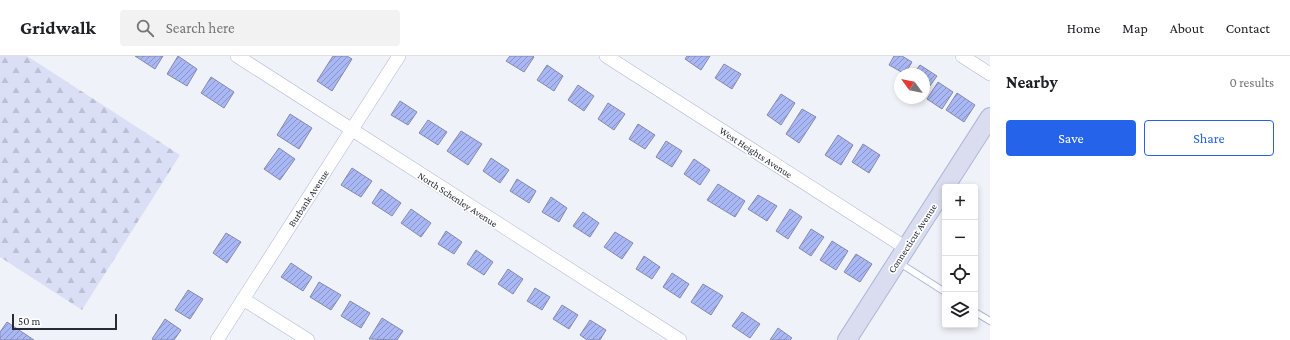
<!DOCTYPE html>
<html lang="en">
<head>
<meta charset="utf-8">
<style>
	body { margin:0; font-family:"Crimson Pro",serif; background:#f2f2f2; color:#202124 }
	.controls { position:absolute; right:12px; bottom:12px; display:grid; overflow:hidden; border-radius:4px; box-shadow:0 2px 6px #0003 }
	.controls button { width:36px; height:36px; display:grid; place-items:center; padding:0; border:0; border-bottom:1px solid #e0e0e0; background:#fff; color:#202124; font:20px sans-serif }
	.compass { position:absolute; left:894px; top:12px; width:36px; height:36px; border-radius:50%; background:#fff; box-shadow:0 2px 6px #0003; rotate:303deg }
	.scale { position:absolute; left:12px; bottom:10px; width:105px; box-sizing:border-box; padding-left:4px; border:2px solid #272a37; border-top:0; font-size:11px; line-height:14px; white-space:nowrap; color:#272a37; -webkit-text-stroke:3px #fff; paint-order:stroke }
	.list { margin:0; padding:0; list-style:none }
	h2 { display:flex; justify-content:space-between; align-items:center; height:52px; margin:0; padding:0 16px; font-size:17px }
	h2 small { font-size:13px; font-weight:400; color:#757577 }
	.actions { display:flex; gap:8px; padding:12px 16px }
	.actions a { flex:1; padding:9px 0; border:1px solid #2563eb; border-radius:4px; text-align:center; font-size:14px; color:#2563eb }
	.actions .main { background:#2563eb; color:#fff }
	.icon { flex:none; width:22px; height:22px; fill:none; stroke:currentColor; stroke-width:2; stroke-linecap:round; stroke-linejoin:round }
	.map { position:relative; flex:none; width:990px; height:284px; overflow:hidden }
	header { display:flex; align-items:center; gap:24px; box-sizing:border-box; height:56px; padding:0 20px; background:#fff; border-bottom:1px solid #e0e0e0 }
	header strong { font-size:19px }
	nav { display:flex; gap:22px; margin-inline-start:auto; font-size:14px }
	.search { width:280px; height:36px; background:#f2f2f2; display:flex; align-items:center; gap:10px; box-sizing:border-box; padding:0 14px; border-radius:4px; color:#757577; font-size:15px }
	main { display:flex }
	aside { flex:1; background:#fff }
	.map>svg:first-child { display:block }
	.forest { fill:url(#forest-firs) }
	.building { fill:url(#building-hatch); stroke:#838aaa }
	.lines { fill:none; stroke-linecap:round; stroke-linejoin:round }
	.lane-casing { stroke:#aeb6d7; stroke-width:8 }
	.street-casing { stroke:#aeb6d7; stroke-width:14 }
	.secondary-casing { stroke:#aeb6d7; stroke-width:20 }
	.lane { stroke:#fff; stroke-width:6 }
	.street { stroke:#fff; stroke-width:13 }
	.secondary { stroke:#d9ddef; stroke-width:18 }
	.labels { text-anchor:middle; stroke-width:3.5; stroke-linejoin:round; paint-order:stroke }
	.street-label { font-size:10px; fill:#272a37; stroke:#fff }
</style>
</head>
<body>
<header>
<strong>Gridwalk</strong>
<div class="search"><svg class="icon" aria-label="search" viewBox="0 0 24 24"><circle cx="10" cy="10" r="6"/><path d="M15 15l6 6"/></svg>Search here</div>
<nav><a>Home</a><a>Map</a><a>About</a><a>Contact</a></nav>
</header>
<main>
<div class="map">
<svg width="990" height="284" viewBox="0 0 990 284">
	<defs>
		<pattern id="forest-firs" width="22" height="20" patternUnits="userSpaceOnUse"><rect width="22" height="20" fill="#dadff6"/><path d="M5 1l3.5 6h-7zM16 11l3.5 6h-7z" fill="#bbc0d4"/></pattern>
		<pattern id="building-hatch" width="6" height="6" patternUnits="userSpaceOnUse"><rect width="6" height="6" fill="#aab7f5"/><path d="M-1 1l2-2M0 6l6-6M5 7l2-2" fill="none" stroke="#8a95c7"/></pattern>
	</defs>
	<rect width="100%" height="100%" fill="#f0f2f9"/>
	<polygon class="forest" points="0,0 27,0 180,99 82,254 0,201"/>
	<g class="building">
		<polygon points="135,0 163,0 155,13"/>
		<polygon points="178,0 197,13 187,30 167,18"/>
		<polygon points="333,0 347,0 352,3 332,35 317,25"/>
		<polygon points="510,0 533,0 534,1 524,16 506,5"/>
		<polygon points="687,0 710,0 701,14 685,3"/>
		<polygon points="894,0 902,0 912,6 905,18 889,9"/>
		<polygon points="724,8 741,18 732,33 715,22"/>
		<polygon points="547,9 563,20 554,35 537,24"/>
		<polygon points="920,9 937,20 927,34 924,32 924,18 913,18"/>
		<polygon points="211,21 234,36 224,52 201,37"/>
		<polygon points="938,26 953,36 942,53 927,43"/>
		<polygon points="578,29 594,40 584,55 568,44"/>
		<polygon points="957,37 975,49 964,66 946,54"/>
		<polygon points="781,38 795,47 781,69 767,59"/>
		<polygon points="400,45 417,56 408,69 391,59"/>
		<polygon points="608,47 625,58 614,74 598,63"/>
		<polygon points="802,53 816,61 799,87 786,78"/>
		<polygon points="290,58 312,72 299,93 277,79"/>
		<polygon points="428,64 447,76 438,89 419,77"/>
		<polygon points="638,68 655,79 645,93 629,83"/>
		<polygon points="461,75 482,88 468,109 447,95"/>
		<polygon points="838,79 853,89 841,109 825,99"/>
		<polygon points="666,85 682,95 672,111 656,101"/>
		<polygon points="863,88 880,99 869,117 852,106"/>
		<polygon points="279,92 295,103 280,124 264,113"/>
		<polygon points="491,102 509,114 500,127 483,115"/>
		<polygon points="694,103 710,114 700,129 684,118"/>
		<polygon points="352,112 372,125 361,141 341,129"/>
		<polygon points="517,123 536,135 529,147 510,135"/>
		<polygon points="718,128 745,145 735,161 707,144"/>
		<polygon points="381,133 401,147 392,160 372,147"/>
		<polygon points="758,139 777,150 767,165 748,153"/>
		<polygon points="551,141 567,152 559,166 542,156"/>
		<polygon points="411,153 431,167 421,181 401,167"/>
		<polygon points="790,153 802,161 788,183 776,175"/>
		<polygon points="583,156 599,167 590,181 573,170"/>
		<polygon points="811,173 824,181 811,200 799,192"/>
		<polygon points="446,175 462,186 454,198 438,188"/>
		<polygon points="615,176 633,187 622,203 604,191"/>
		<polygon points="226,177 241,186 227,207 213,197"/>
		<polygon points="832,185 848,195 836,214 820,204"/>
		<polygon points="476,194 493,206 484,219 467,208"/>
		<polygon points="856,198 872,208 860,226 844,216"/>
		<polygon points="644,200 660,211 652,223 636,213"/>
		<polygon points="291,207 312,221 303,235 281,221"/>
		<polygon points="508,213 523,223 513,238 498,228"/>
		<polygon points="672,217 689,228 680,242 663,231"/>
		<polygon points="319,226 341,239 331,254 310,241"/>
		<polygon points="703,228 723,240 711,259 691,246"/>
		<polygon points="535,232 550,241 542,254 527,245"/>
		<polygon points="188,234 203,243 190,263 175,254"/>
		<polygon points="350,245 370,257 361,272 341,260"/>
		<polygon points="562,249 578,259 569,273 553,263"/>
		<polygon points="742,256 760,268 750,282 732,270"/>
		<polygon points="382,262 403,275 397,284 369,283"/>
		<polygon points="165,263 181,274 174,284 154,284 152,283"/>
		<polygon points="590,264 606,274 600,284 587,284 580,279"/>
		<polygon points="7,266 34,284 0,284 0,276"/>
		<polygon points="778,272 792,282 790,284 770,284"/>
	</g>
	<g class="lines">
		<defs>
			<g id="lane">
				<polyline points="898,206 945,236"/>
				<polyline points="975,256 990,265"/>
			</g>
			<g id="street">
				<polyline points="237,0 680,284"/>
				<polyline points="606,0 906,192"/>
				<polyline points="962,0 990,18"/>
				<polyline points="243,243 308,284"/>
				<polyline points="217,284 399,0"/>
			</g>
			<polyline id="secondary" points="847,284 990,61"/>
		</defs>
		<use href="#lane" class="lane-casing"/>
		<use href="#street" class="street-casing"/>
		<use href="#secondary" class="secondary-casing"/>
		<use href="#lane" class="lane"/>
		<use href="#street" class="street"/>
		<use href="#secondary" class="secondary"/>
	</g>
	<g class="labels">
		<g class="street-label">
			<text transform="translate(756 96) rotate(33)" y="4">West Heights Avenue</text>
			<text transform="translate(308 142) rotate(-57)" y="4">Burbank Avenue</text>
			<text transform="translate(458 143) rotate(33)" y="4">North Schenley Avenue</text>
			<text transform="translate(912 182) rotate(-57)" y="4">Connecticut Avenue</text>
		</g>
	</g>
</svg>
<div class="controls">
<button>+</button>
<button>−</button>
<button><svg class="icon" aria-label="locate" viewBox="0 0 24 24"><circle cx="12" cy="12" r="6"/><path d="M12 2v4M12 18v4M2 12h4M18 12h4"/></svg></button>
<button><svg class="icon" aria-label="layers" viewBox="0 0 24 24"><path d="M12 4l9 5-9 5-9-5zM3 14l9 5 9-5"/></svg></button>
</div>
<svg class="compass" viewBox="-18 -18 36 36"><path d="M0-13l5 13h-10z" fill="#e53935"/><path d="M0 13l5-13h-10z" fill="#757577"/></svg>
<div class="scale">50 m</div>
</div>
<aside>
<h2>Nearby<small>0 results</small></h2>
<ul class="list">
</ul>
<div class="actions"><a class="main">Save</a><a>Share</a></div>
</aside>
</main>
</body>
</html>
